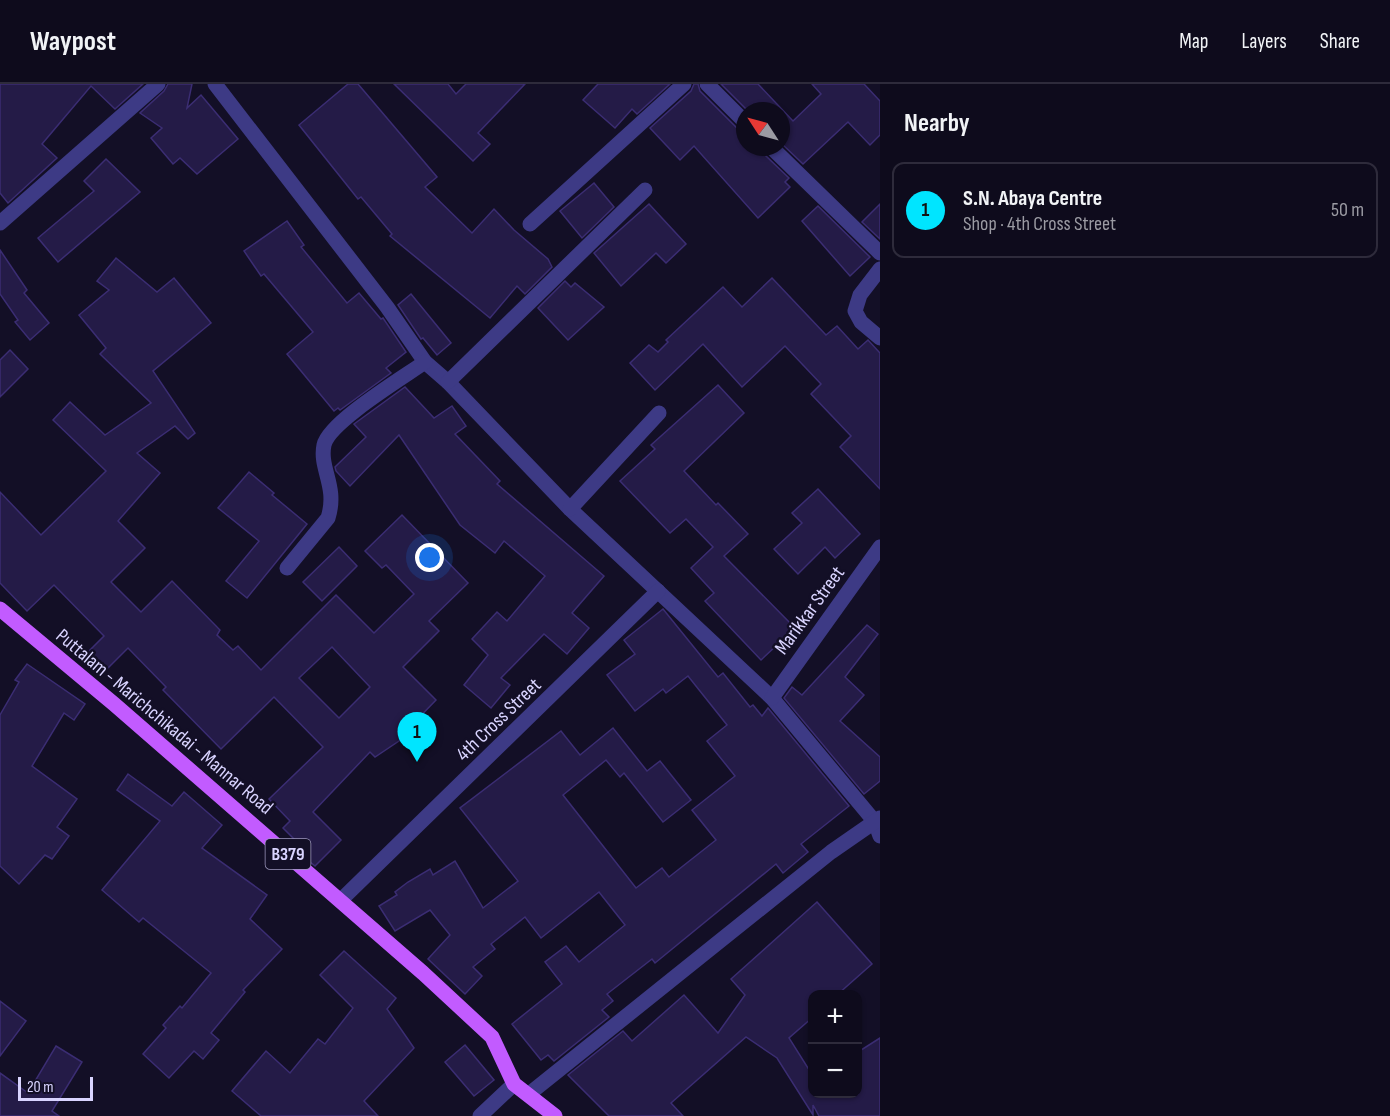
<!DOCTYPE html>
<html lang="en">
<head>
<meta charset="utf-8">
<style>
	body { margin:0; font-family:"Sofia Sans Condensed",sans-serif; background:#171425; color:#f1f3f6 }
	.controls { position:absolute; right:18px; bottom:18px; display:grid; overflow:hidden; border-radius:12px; box-shadow:0 2px 4px #0004 }
	.controls button { width:54px; height:54px; display:grid; place-items:center; padding:0; border:0; border-bottom:2px solid #2e2b3b; background:#0e0b1c; color:#f1f3f6; font:30px sans-serif }
	.compass { position:absolute; left:736px; top:18px; width:54px; height:54px; border-radius:50%; background:#0e0b1c; box-shadow:0 2px 4px #0004; rotate:306deg }
	.scale { position:absolute; left:18px; bottom:15px; width:75px; box-sizing:border-box; padding-left:6px; border:3px solid #d9d4ff; border-top:0; font-size:16px; line-height:21px; white-space:nowrap; color:#d9d4ff; -webkit-text-stroke:4px #130f26; paint-order:stroke }
	.you { position:absolute; left:430px; top:474px; width:21px; height:21px; margin:-15px; border:4px solid #fff; border-radius:50%; background:#1a73e8; box-shadow:0 0 0 9px #1a73e833 }
	.badge { display:grid; place-items:center; width:39px; height:39px; border-radius:50%; background:#00e5ff; color:#111; font-size:20px; font-weight:700 }
	.pin { position:absolute; translate:-50% -50px; filter:drop-shadow(0 2px 3px #0008) }
	.pin::after { content:''; position:absolute; top:32px; width:21px; height:18px; background:inherit; clip-path:polygon(0 0,100% 0,50% 100%) }
	.list { margin:0; padding:0; list-style:none }
	h2 { display:flex; justify-content:space-between; align-items:center; height:78px; margin:0; padding:0 24px; font-size:26px }
	h2 small { font-size:20px; font-weight:400; color:#9b9ba3 }
	.list li { display:grid; grid-template-columns:39px 1fr auto; gap:18px; align-items:center; box-sizing:border-box; height:96px; margin:0 12px 12px; padding:0 12px; border:2px solid #2e2b3b; border-radius:12px }
	.list b { display:block; font-size:22px; white-space:nowrap }
	.list p { margin:0; font-size:20px; white-space:nowrap; color:#9b9ba3 }
	.list em { font-size:20px; font-style:normal; color:#9b9ba3 }
	.map { position:relative; flex:none; width:880px; height:1032px; overflow:hidden }
	header { display:flex; align-items:center; gap:36px; box-sizing:border-box; height:84px; padding:0 30px; background:#0e0b1c; border-bottom:2px solid #2e2b3b }
	header strong { font-size:28px }
	nav { display:flex; gap:33px; margin-inline-start:auto; font-size:21px }
	main { display:flex }
	aside { flex:1; background:#0e0b1c }
	.map>svg:first-child { display:block }
	.building { fill:#241b47; stroke:#3b2d73; stroke-width:1.5; fill-rule:evenodd }
	.lines { fill:none; stroke-linecap:round; stroke-linejoin:round }
	.minor { stroke:#3d3a85; stroke-width:15 }
	.major { stroke:#c25bff; stroke-width:15 }
	.labels { text-anchor:middle; stroke-width:5; stroke-linejoin:round; paint-order:stroke }
	.shield { fill:#130f26; stroke:#9e99be; stroke-width:1.5 }
	.shield-label { font-size:18px; font-weight:bold; fill:#d9d4ff }
	.street-label { font-size:20px; fill:#d9d4ff; stroke:#130f26 }
</style>
</head>
<body>
<header>
<strong>Waypost</strong>
<nav><a>Map</a><a>Layers</a><a>Share</a></nav>
</header>
<main>
<div class="map">
<svg width="880" height="1032" viewBox="0 0 880 1032">
	<rect width="100%" height="100%" fill="#130f26"/>
	<g class="building">
		<polygon points="0,0 143,0 115,25 91,2 42,60 57,74 8,119 0,109"/>
		<polygon points="168,0 192,0 187,24 201,11 238,55 197,90 180,74 173,80 151,54 162,44 140,29 164,7"/>
		<polygon points="348,0 358,0 437,93 425,103 472,149 494,125 514,146 548,175 552,183 525,210 517,202 490,234 390,152 392,150 361,113 358,115 299,41"/>
		<polygon points="394,0 448,0 456,10 466,0 525,0 478,49 490,60 473,77"/>
		<polygon points="598,0 670,0 637,30 632,25 615,44 583,16"/>
		<polygon points="694,0 698,0 700,7 738,45 745,47 745,63 762,63 764,70 789,94 785,98 790,103 758,134 694,62 680,76 650,44 691,7"/>
		<polygon points="721,0 758,0 793,37 821,10 812,0 864,0 880,17 880,51 870,61 848,38 803,80 781,59 781,27 748,27"/>
		<polygon points="106,75 140,108 58,178 38,154 94,107 84,97"/>
		<polygon points="594,99 614,123 582,154 560,127"/>
		<polygon points="649,120 686,160 666,179 656,169 621,202 594,169"/>
		<polygon points="880,120 880,155 862,138"/>
		<polygon points="818,122 870,173 850,192 802,137"/>
		<polygon points="287,137 304,161 301,163 347,219 359,209 381,235 383,234 406,268 386,284 391,289 340,326 338,324 334,327 287,270 313,248 264,190 261,192 244,167"/>
		<polygon points="0,166 27,206 24,209 49,239 30,256 15,238 18,236 0,210"/>
		<path d="M116 174 157 208 174 194 211 239 153 287 195 349 188 355 175 342 137 369 160 389 118 437 145 464 111 498 141 528 172 497 220 546 217 551 233 566 238 562 261 586 336 511 374 549 414 510 386 481 382 484 365 467 402 431 468 499 429 537 439 547 403 583 436 616 405 648 408 651 375 673 370 668 313 728 341 756 315 782 291 762 296 757 283 744 290 737 269 715 323 663 274 613 221 665 163 606 166 603 128 564 106 586 88 568 104 552 54 501 27 527 0 499V408L41 451 106 387 53 336 70 318 105 351 151 319 100 270 106 264 79 231 109 206 97 197ZM332 563 370 603 339 634 299 594Z"/>
		<polygon points="772,194 826,251 837,242 858,265 868,256 880,269 880,405 840,363 851,352 811,310 821,300 785,262 742,303 703,260 655,306 630,279 649,261 658,268 668,258 666,256 723,203 742,223"/>
		<polygon points="565,197 571,203 575,199 604,223 568,256 538,224"/>
		<polygon points="411,210 451,259 437,271 423,254 421,255 398,221"/>
		<polygon points="10,266 28,285 0,313 0,276"/>
		<polygon points="718,301 744,329 684,387 716,421 718,419 748,450 724,472 795,544 761,576 705,517 714,509 691,484 713,463 686,435 670,449 620,397 655,365 651,361"/>
		<polygon points="405,303 434,334 452,322 466,342 455,350 500,397 497,400 604,492 572,529 589,544 567,570 544,550 501,594 510,601 491,624 464,601 488,571 472,555 497,528 507,537 545,492 504,457 495,469 460,441 399,351 350,402 336,387 335,383 366,353 354,340"/>
		<polygon points="249,388 274,409 272,411 307,440 247,514 226,497 259,457 218,424"/>
		<polygon points="818,405 860,450 835,474 825,463 798,490 774,465 802,439 792,429"/>
		<polygon points="339,463 357,482 322,517 303,498"/>
		<polygon points="663,525 718,593 723,589 750,623 753,621 762,632 768,624 849,722 801,760 808,768 783,789 776,780 655,879 652,875 607,910 613,917 602,926 609,933 554,977 548,971 541,976 512,940 562,900 545,878 566,862 579,878 625,841 599,808 541,854 525,833 491,860 495,865 473,883 482,892 465,910 428,875 450,851 430,826 395,847 379,822 397,811 395,808 408,798 430,785 433,791 455,777 483,824 518,797 460,724 561,647 580,671 613,644 647,687 660,677 691,716 663,738 624,689 620,693 606,676 563,711 636,804 662,784 669,793 716,756 692,726 735,692 707,657 727,641 688,592 666,609 663,605 635,627 607,591 635,570 624,556"/>
		<polygon points="867,541 878,550 845,593 864,611 840,637 880,673 880,697 864,710 784,614 792,603 802,611"/>
		<polygon points="27,580 85,620 74,636 64,629 32,682 77,715 57,743 69,752 52,775 45,771 19,800 0,782 0,631 19,598 15,596"/>
		<polygon points="128,690 172,722 184,708 222,741 202,764 267,811 250,835 282,865 243,906 245,908 211,949 219,956 203,975 194,967 169,994 143,970 166,944 163,941 180,922 182,924 211,889 143,834 139,838 102,806 160,737 117,706"/>
		<polygon points="817,818 872,880 838,910 813,910 813,933 789,954 813,992 813,1010 858,1010 858,968 880,954 880,1032 819,1032 813,1021 813,1031 777,974 746,953 671,1019 683,1032 609,1032 568,991 623,947 632,957 684,911 718,949 745,911 731,895"/>
		<polygon points="344,867 396,914 387,925 414,964 364,1017 378,1032 261,1032 232,1007 266,967 290,989 318,955 325,960 353,924 320,891"/>
		<polygon points="0,917 26,937 0,972"/>
		<polygon points="465,961 494,996 474,1012 445,978"/>
		<polygon points="56,962 82,978 52,1027 59,1032 0,1032 0,989 28,1009"/>
	</g>
	<g class="lines">
		<g class="minor">
			<polyline points="215,0 387,223 425,278 448,298 570,425 772,614 875,738 880,752"/>
			<polyline points="707,0 745,38"/>
			<polyline points="771,63 880,169"/>
			<polyline points="0,139 158,0"/>
			<polyline points="530,140 684,0"/>
			<polyline points="880,185 860,211 855,227 861,238 880,254"/>
			<polyline points="448,298 645,106"/>
			<polyline points="570,425 659,329"/>
			<path d="M287 484 328 434C338 402 319 385 324 361 329 338 404 293 425 278"/>
			<polyline points="772,614 880,463"/>
			<polyline points="341,816 658,507"/>
			<polyline points="529,1010 831,768 880,734"/>
			<polyline points="480,1032 514,1000"/>
		</g>
		<polyline class="major" points="0,525 114,620 423,889 492,953 514,1000 555,1032"/>
	</g>
	<g class="labels">
		<rect class="shield" x="265.5" y="755" width="45" height="30" rx="4.5"/>
		<g class="shield-label">
			<text x="288" y="776">B379</text>
		</g>
		<g class="street-label">
			<text transform="translate(809 526) rotate(-54)" y="7">Marikkar Street</text>
			<text transform="translate(498 635) rotate(-44)" y="7">4th Cross Street</text>
			<text transform="translate(165 637) rotate(40)" y="7">Puttalam - Marichchikadai - Mannar Road</text>
		</g>
	</g>
</svg>
<div class="controls">
<button>+</button>
<button>−</button>
</div>
<svg class="compass" viewBox="-18 -18 36 36"><path d="M0-13l5 13h-10z" fill="#e53935"/><path d="M0 13l5-13h-10z" fill="#9b9ba3"/></svg>
<div class="scale">20 m</div>
<div class="you"></div>
<div class="pin badge" style="left:417px;top:678px">1</div>
</div>
<aside>
<h2>Nearby<small></small></h2>
<ul class="list">
<li><span class="badge">1</span><div><b>S.N. Abaya Centre</b><p>Shop · 4th Cross Street</p></div><em>50 m</em></li>
</ul>
</aside>
</main>
</body>
</html>
